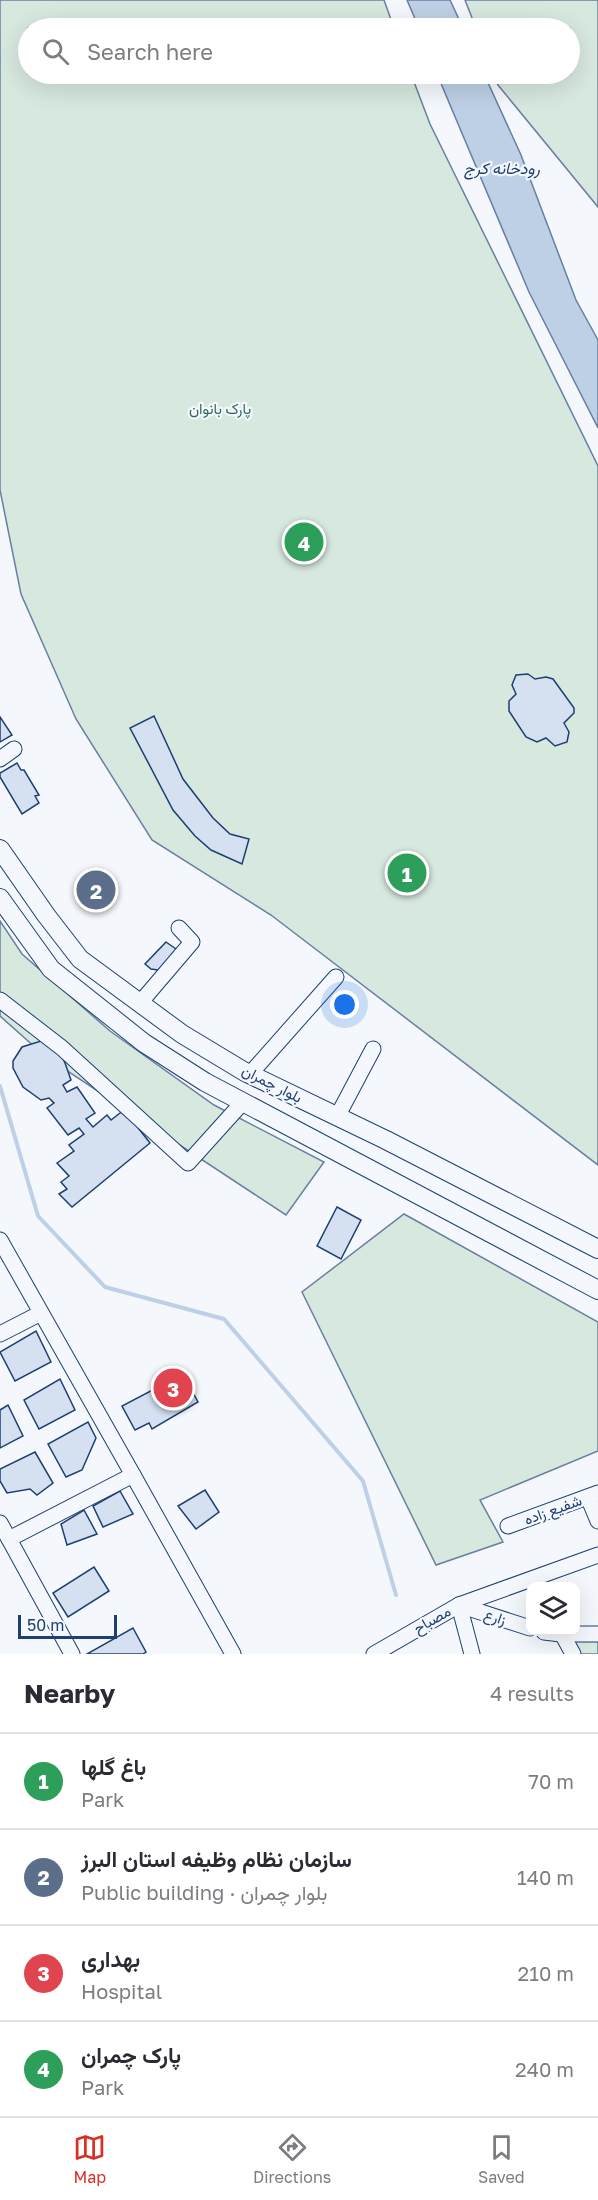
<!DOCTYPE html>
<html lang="en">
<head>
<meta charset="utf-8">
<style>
	body { margin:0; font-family:"Golos Text",Vazirmatn,sans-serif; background:#f7f7f7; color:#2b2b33 }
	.controls { position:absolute; right:18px; bottom:18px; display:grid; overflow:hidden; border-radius:12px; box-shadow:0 6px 24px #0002 }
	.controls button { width:54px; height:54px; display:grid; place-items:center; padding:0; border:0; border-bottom:2px solid #e1e1e2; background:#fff; color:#2b2b33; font:30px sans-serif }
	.scale { position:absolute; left:18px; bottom:15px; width:99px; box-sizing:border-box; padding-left:6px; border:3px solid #1d3f73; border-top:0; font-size:16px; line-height:21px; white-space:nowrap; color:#1d3f73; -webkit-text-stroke:4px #f4f7fb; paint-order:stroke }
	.you { position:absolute; left:345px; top:1005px; width:21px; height:21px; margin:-15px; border:4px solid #fff; border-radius:50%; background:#1a73e8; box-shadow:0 0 0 9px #1a73e833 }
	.badge { display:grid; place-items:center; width:39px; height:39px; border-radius:50%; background:#d93025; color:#fff; font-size:20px; font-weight:700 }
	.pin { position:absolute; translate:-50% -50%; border:3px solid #fff; box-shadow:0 2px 6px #0006 }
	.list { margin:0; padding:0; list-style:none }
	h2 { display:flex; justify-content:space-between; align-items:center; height:78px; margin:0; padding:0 24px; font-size:26px }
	h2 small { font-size:20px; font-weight:400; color:#7c7c81 }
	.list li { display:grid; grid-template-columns:39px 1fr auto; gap:18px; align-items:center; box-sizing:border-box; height:96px; padding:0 24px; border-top:2px solid #e1e1e2 }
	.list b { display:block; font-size:22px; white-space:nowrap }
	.list p { margin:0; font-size:20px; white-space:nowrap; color:#7c7c81 }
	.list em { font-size:20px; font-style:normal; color:#7c7c81 }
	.icon { flex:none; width:33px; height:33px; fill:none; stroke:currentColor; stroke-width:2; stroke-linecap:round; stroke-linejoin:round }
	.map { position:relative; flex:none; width:598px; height:1654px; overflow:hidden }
	.search { position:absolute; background:#fff; box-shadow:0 6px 24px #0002; left:18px; right:18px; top:18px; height:66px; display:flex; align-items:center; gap:15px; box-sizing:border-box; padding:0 21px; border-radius:33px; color:#7c7c81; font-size:22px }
	.sheet { height:462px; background:#fff }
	nav { display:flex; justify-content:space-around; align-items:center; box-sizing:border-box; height:84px; border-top:2px solid #e1e1e2; background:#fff; font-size:16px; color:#7c7c81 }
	nav a { display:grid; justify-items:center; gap:3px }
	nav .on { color:#d93025 }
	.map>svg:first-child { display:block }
	.green { fill:#d7e8df; stroke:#687fa3; stroke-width:1.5 }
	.water { fill:#bed0e5; stroke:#687fa3; stroke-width:1.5 }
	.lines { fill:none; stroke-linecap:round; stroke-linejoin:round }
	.stream { stroke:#bed0e5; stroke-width:4 }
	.building { fill:#d5e0f0; stroke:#1d3f73; stroke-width:1.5 }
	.minor-casing { stroke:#1d3f73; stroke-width:17 }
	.major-casing { stroke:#1d3f73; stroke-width:20 }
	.minor { stroke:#f4f7fb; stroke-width:15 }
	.major { stroke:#f4f7fb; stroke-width:18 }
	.labels { text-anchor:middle; stroke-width:4.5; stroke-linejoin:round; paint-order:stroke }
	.park-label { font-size:15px; fill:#2c6c60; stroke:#f4f7fb }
	.street-label { font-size:15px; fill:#1d3f73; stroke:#f4f7fb }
	.water-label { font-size:16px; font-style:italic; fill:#1d3f73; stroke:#f4f7fb }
</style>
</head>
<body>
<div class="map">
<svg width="598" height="1654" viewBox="0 0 598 1654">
	<rect width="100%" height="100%" fill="#f4f7fb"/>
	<g class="green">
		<polygon points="0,0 384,0 394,28 28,28 28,74 411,74 430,124 598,466 598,1165 271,915 152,840 76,719 21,594 0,490"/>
		<polygon points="465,0 598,0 598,207 498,85 493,74 570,74 570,28 476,28"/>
		<polygon points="0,921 22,954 110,1031 214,1105 324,1162 286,1215 46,1057 0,1016"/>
		<polygon points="404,1214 598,1322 598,1451 480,1500 503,1542 436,1565 302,1292"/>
		<polygon points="561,1634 598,1634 598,1654 573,1654"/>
	</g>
	<g class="water">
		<polygon points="407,0 450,0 463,28 419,28"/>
		<polygon points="437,74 484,74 521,155 576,300 598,340 598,428 529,292"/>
	</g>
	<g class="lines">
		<polyline class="stream" points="0,1086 38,1216 105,1287 224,1319 363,1481 396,1595"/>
	</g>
	<g class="building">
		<polygon points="528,674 535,679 546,677 553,679 574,708 574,713 564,723 569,732 567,742 555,746 546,738 537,742 526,737 509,711 509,701 516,694 512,685 516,675"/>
		<polygon points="154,716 183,779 213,818 230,834 249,839 242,864 211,850 195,836 173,810 130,728"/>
		<polygon points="0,717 12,735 0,742"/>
		<polygon points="17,763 21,770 24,770 39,795 35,796 39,803 22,814 0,777 0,773"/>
		<polygon points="166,942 179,951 158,970 151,969 145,964"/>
		<polygon points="41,1041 61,1055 65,1063 71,1080 63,1085 67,1092 77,1087 95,1113 86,1119 93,1127 107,1115 111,1120 124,1110 150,1143 72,1207 59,1194 67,1189 61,1182 69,1176 57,1163 74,1151 69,1145 84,1134 79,1128 68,1135 47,1108 54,1103 49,1098 41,1100 23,1087 13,1068 13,1061 22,1047"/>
		<polygon points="337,1207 361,1220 341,1259 317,1246"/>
		<polygon points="36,1331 51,1362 15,1381 0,1352"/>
		<polygon points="183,1374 198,1402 152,1429 149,1423 135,1430 122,1406"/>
		<polygon points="60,1379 75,1410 39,1429 24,1400"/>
		<polygon points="8,1405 23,1436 0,1448 0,1410"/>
		<polygon points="88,1422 96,1438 82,1470 66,1477 48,1444"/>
		<polygon points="35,1452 53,1483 37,1495 30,1489 7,1493 0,1481 0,1469"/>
		<polygon points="205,1490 219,1512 196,1529 178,1506"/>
		<polygon points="120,1491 133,1514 103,1527 93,1506"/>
		<polygon points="84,1510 97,1534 67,1545 61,1524"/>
		<polygon points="94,1567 109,1591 68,1617 53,1593"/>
		<polygon points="133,1628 146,1652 143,1654 87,1654"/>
	</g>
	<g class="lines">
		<defs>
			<g id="minor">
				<polyline points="0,759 14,749"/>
				<polyline points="0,1000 62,1048 188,1163 243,1102"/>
				<polyline points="140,1003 192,942 179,928"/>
				<polyline points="250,1074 336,977"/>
				<polyline points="337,1117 373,1049"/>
				<polyline points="0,1240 133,1475 9,1539 0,1523"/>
				<polyline points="0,1334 41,1313"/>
				<polyline points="133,1475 233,1654"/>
				<polyline points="588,1497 598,1521"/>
				<polyline points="508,1526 598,1493"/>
				<polyline points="9,1539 72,1654"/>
				<polyline points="459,1605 530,1628"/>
				<polyline points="459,1605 472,1654"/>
				<polyline points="544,1632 561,1634 598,1634"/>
				<polyline points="561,1632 573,1654"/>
				<polyline points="374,1654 459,1605 598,1555"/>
			</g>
			<g id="major">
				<polyline points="0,849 46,915 80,959 182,1034 245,1072 386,1140 598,1249"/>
				<polyline points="0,898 51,969 144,1043 205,1082 598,1290"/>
			</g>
		</defs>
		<use href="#minor" class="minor-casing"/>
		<use href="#major" class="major-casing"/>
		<use href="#minor" class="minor"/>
		<use href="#major" class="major"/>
	</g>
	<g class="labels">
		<g class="park-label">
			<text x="220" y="414">پارک بانوان</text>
		</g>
		<g class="street-label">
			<text transform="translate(272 1084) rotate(27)" y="5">بلوار چمران</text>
			<text transform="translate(553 1510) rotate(-20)" y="5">شفیع زاده</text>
			<text transform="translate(495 1617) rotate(19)" y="5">زارع</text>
			<text transform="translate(432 1620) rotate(-30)" y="5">مصباح</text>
		</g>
		<g class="water-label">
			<text x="502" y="174">رودخانه کرج</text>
		</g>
	</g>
</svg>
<div class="controls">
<button><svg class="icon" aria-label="layers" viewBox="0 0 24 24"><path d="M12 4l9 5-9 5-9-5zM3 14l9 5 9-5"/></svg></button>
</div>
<div class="scale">50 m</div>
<div class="you"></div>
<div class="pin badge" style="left:407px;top:873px;background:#2e9e5b">1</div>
<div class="pin badge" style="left:96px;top:890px;background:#5c6f8a">2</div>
<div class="pin badge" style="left:173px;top:1388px;background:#e0444e">3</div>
<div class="pin badge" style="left:304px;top:542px;background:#2e9e5b">4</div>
<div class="search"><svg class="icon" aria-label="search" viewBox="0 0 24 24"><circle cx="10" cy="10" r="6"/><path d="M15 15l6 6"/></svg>Search here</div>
</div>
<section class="sheet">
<h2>Nearby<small>4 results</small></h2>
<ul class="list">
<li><span class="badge" style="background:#2e9e5b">1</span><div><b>باغ گلها</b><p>Park</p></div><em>70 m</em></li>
<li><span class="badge" style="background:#5c6f8a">2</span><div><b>سازمان نظام وظیفه استان البرز</b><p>Public building · بلوار چمران</p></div><em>140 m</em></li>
<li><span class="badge" style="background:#e0444e">3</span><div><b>بهداری</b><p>Hospital</p></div><em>210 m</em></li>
<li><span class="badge" style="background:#2e9e5b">4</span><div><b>پارک چمران</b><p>Park</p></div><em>240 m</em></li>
</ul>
</section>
<nav>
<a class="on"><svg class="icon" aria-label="map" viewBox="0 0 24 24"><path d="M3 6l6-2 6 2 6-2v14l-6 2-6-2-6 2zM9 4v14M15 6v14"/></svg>Map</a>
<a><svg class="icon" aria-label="directions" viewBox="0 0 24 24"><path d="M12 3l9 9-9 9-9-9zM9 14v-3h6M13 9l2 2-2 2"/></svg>Directions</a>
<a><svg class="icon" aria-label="saved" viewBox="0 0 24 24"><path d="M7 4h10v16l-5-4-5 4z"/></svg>Saved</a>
</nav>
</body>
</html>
